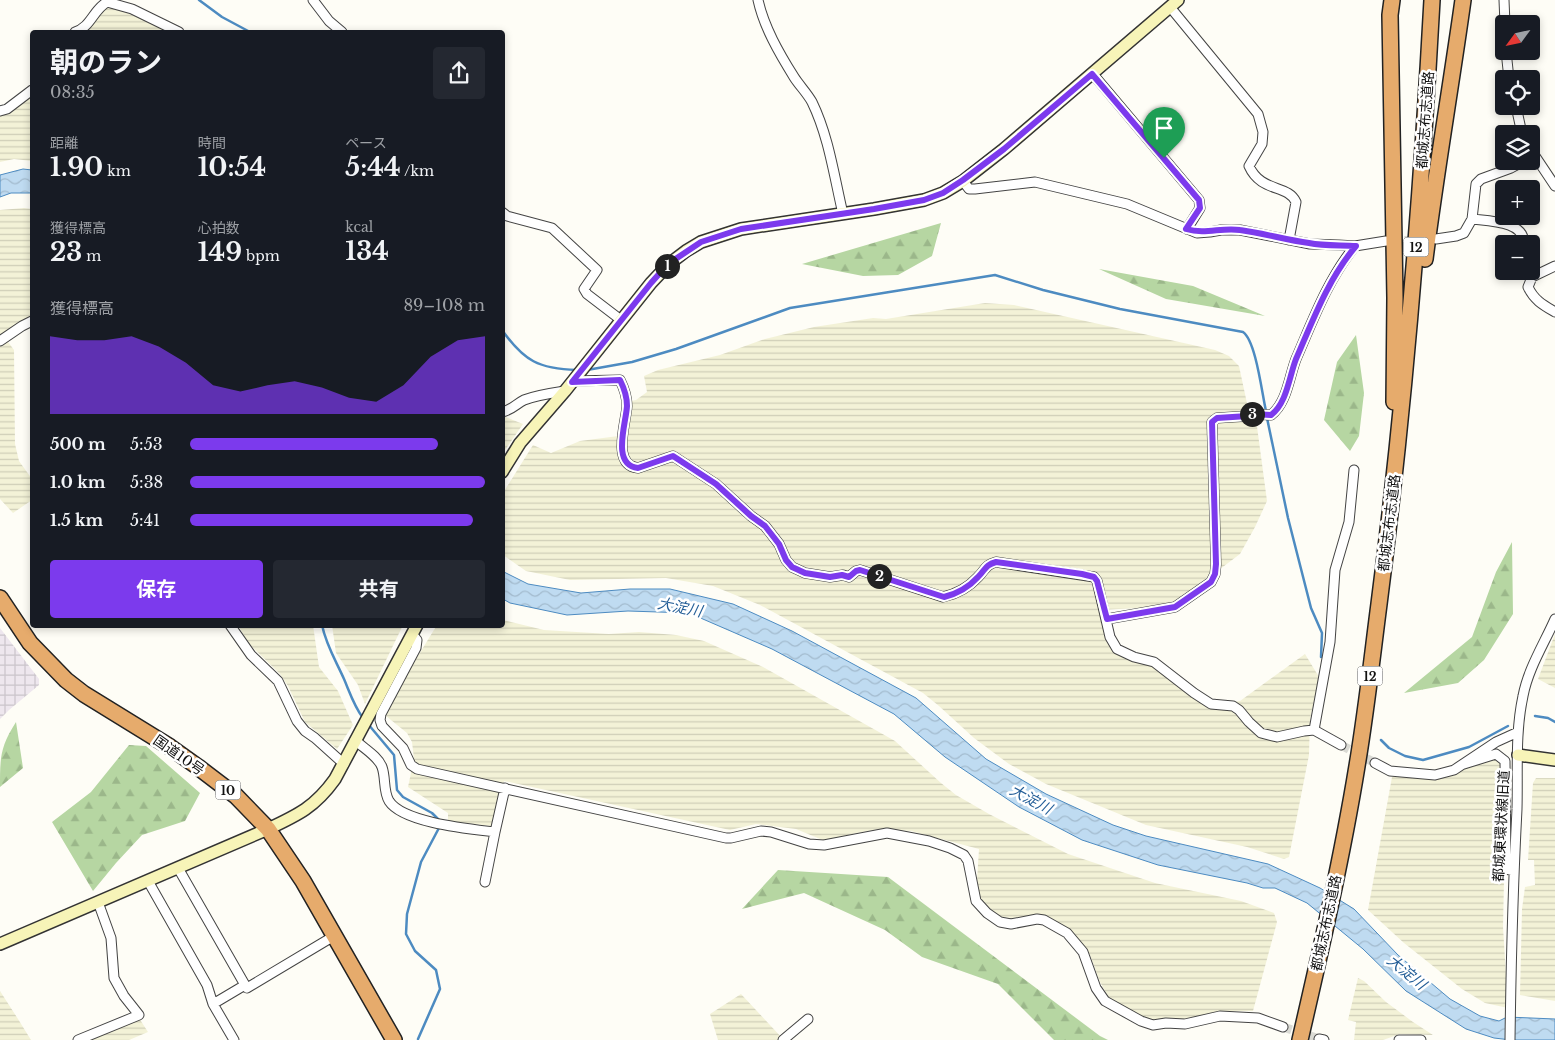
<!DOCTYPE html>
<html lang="ja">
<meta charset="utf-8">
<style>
:root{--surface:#171b24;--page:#242831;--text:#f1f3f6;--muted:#9ea1a6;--accent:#7c3aed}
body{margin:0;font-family:"Libre Baskerville","Noto Sans JP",serif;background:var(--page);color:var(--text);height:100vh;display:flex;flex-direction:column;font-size:19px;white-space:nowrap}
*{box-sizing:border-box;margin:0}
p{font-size:16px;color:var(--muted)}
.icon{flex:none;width:28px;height:28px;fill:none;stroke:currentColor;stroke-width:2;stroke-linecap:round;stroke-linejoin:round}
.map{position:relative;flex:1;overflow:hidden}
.side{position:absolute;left:30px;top:30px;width:475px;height:598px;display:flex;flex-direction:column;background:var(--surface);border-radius:5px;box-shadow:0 2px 8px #0003}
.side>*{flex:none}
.needle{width:32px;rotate:237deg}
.controls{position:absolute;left:1495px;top:15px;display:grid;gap:10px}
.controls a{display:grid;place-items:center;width:45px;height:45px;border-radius:5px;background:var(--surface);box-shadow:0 2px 8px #0003;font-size:25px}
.pin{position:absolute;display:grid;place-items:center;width:42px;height:42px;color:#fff;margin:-51px -21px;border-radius:50% 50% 50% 0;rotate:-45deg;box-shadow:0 0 5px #0007}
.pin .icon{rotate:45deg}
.km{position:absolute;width:25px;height:25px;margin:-12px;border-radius:50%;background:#222;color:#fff;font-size:14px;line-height:25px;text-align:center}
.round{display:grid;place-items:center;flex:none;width:52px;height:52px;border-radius:5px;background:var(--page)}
.head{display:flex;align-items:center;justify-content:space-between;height:85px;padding:0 20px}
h1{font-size:28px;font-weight:700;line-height:38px}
.metrics{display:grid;grid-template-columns:repeat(3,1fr);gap:8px;height:85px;padding:5px 20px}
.metrics div{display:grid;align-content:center}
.metrics b{font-size:25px;font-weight:700}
.metrics small{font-size:14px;font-weight:400}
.metrics p{font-size:14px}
.chart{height:140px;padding:10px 20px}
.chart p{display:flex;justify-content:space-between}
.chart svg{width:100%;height:90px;margin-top:5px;fill:var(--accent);opacity:.7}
.cta{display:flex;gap:10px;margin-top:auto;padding:10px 20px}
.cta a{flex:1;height:58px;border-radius:5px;background:var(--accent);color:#fff;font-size:20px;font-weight:700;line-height:58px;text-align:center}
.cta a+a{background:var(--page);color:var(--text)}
ul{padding:0 20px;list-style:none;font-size:16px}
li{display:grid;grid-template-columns:80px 60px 1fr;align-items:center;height:38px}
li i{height:12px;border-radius:6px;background:var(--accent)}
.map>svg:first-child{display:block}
.industrial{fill:url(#industrial-grid)}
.farmland{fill:url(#farmland-rules)}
.forest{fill:url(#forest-firs)}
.water{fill:url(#water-waves);stroke:#4d8bc1}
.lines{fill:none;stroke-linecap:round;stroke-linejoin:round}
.stream{stroke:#4d8bc1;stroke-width:2.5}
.street-tunnel{stroke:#dadad4;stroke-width:9;stroke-dasharray:9 4.5;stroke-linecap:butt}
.street-casing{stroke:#444;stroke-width:11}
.secondary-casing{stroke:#333;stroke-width:14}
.highway-casing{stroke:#222;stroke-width:18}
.street{stroke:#fff;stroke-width:9}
.secondary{stroke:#f7f4b8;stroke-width:11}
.highway{stroke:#e6ab6c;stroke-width:15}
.route-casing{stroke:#fff;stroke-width:10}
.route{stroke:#7c3aed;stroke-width:6}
.labels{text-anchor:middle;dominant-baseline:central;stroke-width:5;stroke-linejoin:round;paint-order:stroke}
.shield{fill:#fff;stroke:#585858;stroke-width:1}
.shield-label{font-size:12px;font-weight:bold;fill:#111}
.street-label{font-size:14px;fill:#111;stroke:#fff}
.water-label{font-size:15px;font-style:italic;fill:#255f98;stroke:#fff}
</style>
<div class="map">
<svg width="1555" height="1040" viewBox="0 0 1555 1040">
<defs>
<pattern id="industrial-grid" width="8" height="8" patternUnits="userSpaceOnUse" patternTransform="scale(1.25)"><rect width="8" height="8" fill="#eee7ee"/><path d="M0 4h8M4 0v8" fill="none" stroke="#cbc5cb"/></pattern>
<pattern id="farmland-rules" width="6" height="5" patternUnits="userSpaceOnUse" patternTransform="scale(1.25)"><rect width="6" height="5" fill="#f3f2d7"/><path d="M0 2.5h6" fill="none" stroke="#cfceb8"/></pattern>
<pattern id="forest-firs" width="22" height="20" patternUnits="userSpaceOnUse" patternTransform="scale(1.25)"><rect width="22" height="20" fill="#b6d6a2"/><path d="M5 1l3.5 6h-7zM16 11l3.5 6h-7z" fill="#9bb78a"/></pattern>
<pattern id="water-waves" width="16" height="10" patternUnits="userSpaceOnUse" patternTransform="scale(1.25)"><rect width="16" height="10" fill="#bfdbf1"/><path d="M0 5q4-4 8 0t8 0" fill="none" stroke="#a3bbce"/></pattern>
</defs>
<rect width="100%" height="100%" fill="#fefdf6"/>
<!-- industrial -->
<path class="industrial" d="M 0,628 L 39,679 L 39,685 L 9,710 L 0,719 Z"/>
<!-- farmland -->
<path class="farmland" d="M 105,7 L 116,8 L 171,32 L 85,32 L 88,31 Z
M 32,96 L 32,161 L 14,159 L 0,162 L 0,115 L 8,112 Z
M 24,208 L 32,209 L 32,318 L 15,325 L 3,335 L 14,350 L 15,444 L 19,461 L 32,479 L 32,500 L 13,513 L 0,499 L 0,210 Z
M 985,303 L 1014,305 L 1215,350 L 1229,356 L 1239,366 L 1248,408 L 1256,419 L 1267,501 L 1255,527 L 1240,554 L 1175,603 L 1159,607 L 1099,610 L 1107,639 L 1152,665 L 1189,694 L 1225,703 L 1240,701 L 1305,654 L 1319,677 L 1310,719 L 1309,755 L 1289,857 L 1284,859 L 1247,847 L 1146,825 L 1046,784 L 1009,764 L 974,738 L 939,706 L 923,693 L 760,605 L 713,586 L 666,578 L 570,580 L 526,571 L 503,555 L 503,493 L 533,445 L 551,453 L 580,441 L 626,435 L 631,401 L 636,400 L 647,392 L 644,376 L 658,370 L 720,355 L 765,339 L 814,327 L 873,318 L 886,319 Z
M 503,416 L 523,424 L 503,453 L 502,416 Z
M 503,620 L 544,630 L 609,634 L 639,632 L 676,635 L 704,641 L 763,667 L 895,741 L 941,783 L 956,795 L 989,814 L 1068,854 L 1155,883 L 1241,901 L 1274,913 L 1277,922 L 1253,1011 L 1219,1011 L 1189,1019 L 1149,1019 L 1141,1016 L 1109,998 L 1100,982 L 1090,955 L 1078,939 L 1062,926 L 1033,916 L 1012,918 L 1002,917 L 992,912 L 979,900 L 977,880 L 979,849 L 911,831 L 880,829 L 856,833 L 825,841 L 796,829 L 756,824 L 730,830 L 504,781 L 492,826 L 448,821 L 448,813 L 408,787 L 414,759 L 412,742 L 407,733 L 386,716 L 405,677 L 437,625 L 502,625 Z
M 238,625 L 313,625 L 319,667 L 338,691 L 353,725 L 337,749 L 305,722 L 288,686 L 280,674 L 249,644 Z
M 332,625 L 403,625 L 365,704 L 358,685 L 336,653 Z
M 1555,634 L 1555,688 L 1538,679 Z
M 1497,756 L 1503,763 L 1504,859 L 1497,859 L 1496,879 L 1504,880 L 1503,927 L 1508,1008 L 1485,1003 L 1462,989 L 1404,943 L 1368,910 L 1392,777 L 1397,774 L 1432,779 L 1442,777 Z
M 1536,778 L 1555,778 L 1555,1001 L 1520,995 L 1522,909 L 1525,887 L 1535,885 L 1534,860 L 1528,860 L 1533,783 Z
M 1358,978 L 1364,981 L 1386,1002 L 1413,1022 L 1433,1035 L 1400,1034 L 1383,1040 L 1354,1040 L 1356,1022 L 1348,1020 Z
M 0,991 L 18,1019 L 31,1040 L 0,1040 Z
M 741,994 L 784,1040 L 718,1040 L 710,1014 Z
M 139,1018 L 148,1032 L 129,1040 L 86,1040 Z"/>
<!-- forest -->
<path class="forest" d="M 941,223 L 932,256 L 898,275 L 863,276 L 802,264 Z
M 1099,269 L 1193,286 L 1265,316 L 1166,299 Z
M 1356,335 L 1364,393 L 1359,436 L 1350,451 L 1324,420 L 1337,362 Z
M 1512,542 L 1513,614 L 1484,660 L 1458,683 L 1404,693 L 1472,637 L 1496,572 Z
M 16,722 L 23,768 L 0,787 C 0,758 0,747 16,722 Z
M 129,745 L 146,746 L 200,793 L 185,821 L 142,835 L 116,863 L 93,891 L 52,822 L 91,792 Z
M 778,870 L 888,877 L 1100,1036 L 1108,1040 L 1054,1040 L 998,984 L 922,957 L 885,930 L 804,893 L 742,909 Z"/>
<!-- water -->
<path class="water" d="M 23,169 L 32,170 L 32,193 L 11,193 L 0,197 L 0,175 Z
M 502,571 L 528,584 L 581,593 L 630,589 L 670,589 L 733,604 L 792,631 L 916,698 L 986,759 L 1046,794 L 1113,825 L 1146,836 L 1268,864 L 1320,888 L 1354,909 L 1398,955 L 1450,999 L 1480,1016 L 1499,1021 L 1507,1017 L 1555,1019 L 1555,1040 L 1511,1040 L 1494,1038 L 1466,1029 L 1406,991 L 1363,949 L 1307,903 L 1275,888 L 1263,888 L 1247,883 L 1158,865 L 1082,840 L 1019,807 L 945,757 L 894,714 L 772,649 L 689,613 L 628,611 L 567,615 L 510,603 L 503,599 Z"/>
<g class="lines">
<!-- stream -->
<path class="stream" d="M 199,0 L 222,17 L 250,32
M 502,330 C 524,361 539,369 577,370
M 587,370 L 632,362 L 676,349 L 790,308 L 995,275 L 1043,290 L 1120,309 L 1243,332 C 1256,341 1262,394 1266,411
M 1267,418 L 1288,518 L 1311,608 L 1322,633 L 1321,657
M 322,625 C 326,645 336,661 344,679 C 350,693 354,706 363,718
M 1535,716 L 1548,718 L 1555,722
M 368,724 L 394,755 L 397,790 L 403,797 L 432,813 L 440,821
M 1381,740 L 1389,748 L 1405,756 L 1423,760 L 1469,747 L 1508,726
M 418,1039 L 440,989 L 436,970 L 415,951 L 406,934 L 407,914 L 421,862 L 440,826"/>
<!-- street-tunnel -->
<path class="street-tunnel" d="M 1391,241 L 1420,240
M 1341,745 L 1375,763
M 1283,1027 L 1319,1039"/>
<!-- street casing -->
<g class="street-casing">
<path id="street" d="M 313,0 L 329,21 L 342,32
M 758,0 C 764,27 779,53 794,77 C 799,85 807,93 812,102 C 829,137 834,176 843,214
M 1504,0 L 1505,24
M 1170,7 L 1258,114 L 1263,132 L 1262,144 L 1249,166 C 1261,193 1288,184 1296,202 L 1289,240
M 75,32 C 91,27 93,10 107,2 L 132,9 L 179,32
M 1506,51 L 1509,79
M 1092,73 L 1199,200 L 1200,208 L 1187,229
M 1516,106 L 1522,134
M 0,111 L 7,109 L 32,90
M 1531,150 L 1555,186
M 963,181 L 969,189 L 975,189 L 1035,182 L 1127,204 L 1197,233 L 1210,232 L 1221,230 L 1240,230 L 1310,244 L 1339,245 L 1355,246 L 1386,241
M 502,212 L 507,216 L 552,228 L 597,270 L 584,289 L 587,294 L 621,320
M 1472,219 C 1486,221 1527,221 1523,244
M 1436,239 L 1456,236 L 1464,233 L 1472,219 L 1476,184 L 1481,179 L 1511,168 L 1524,161
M 1528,271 L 1532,277 L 1555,266
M 1532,277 L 1528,287 C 1534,300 1543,305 1555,312
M 0,341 L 22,326 L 32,321
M 572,381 L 620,380 C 624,388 627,397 627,406 C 626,423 611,465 638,468 L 673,456 L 716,484 L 751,516 L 765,526 L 779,544 L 786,560 L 792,567 L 805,573 L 830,577 L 843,575 L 849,577 L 856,571 L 860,570 L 943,597 C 956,594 969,587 978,577 C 986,569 985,565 996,562 L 1094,577 L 1097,581 L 1110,637 L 1117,649 L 1134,657 L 1154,662 L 1194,693 L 1211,704 L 1233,706 L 1239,710 L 1249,722 L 1261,733 L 1277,737 L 1304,731 L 1314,730 L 1341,745
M 502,412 C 512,410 516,404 524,400 C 537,395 552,393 565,391
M 1107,619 L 1175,607 L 1211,582 L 1215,574 L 1216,564 L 1212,422 L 1217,418 L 1248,416 L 1253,414 L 1271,415 C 1287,403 1289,377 1296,359 C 1313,320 1328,279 1355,246
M 230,625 L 251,655 L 278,681 L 297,721 L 305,731 L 315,738 L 344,764
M 412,634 L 417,640 L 416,648 L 381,714 L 380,720 L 382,726 L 403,748 L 411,765 L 417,769 L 726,838 L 731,838 L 761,831 L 771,832 L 809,844 L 824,845 L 887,833 L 929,841 L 950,848 L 964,855 L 968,861 L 976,901 L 987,913 L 1000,922 L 1011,924 L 1037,919 L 1044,920 L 1067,933 L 1083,952 L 1096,988 L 1105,1001 L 1141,1021 L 1153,1025 L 1166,1023 L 1185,1024 L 1220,1016 L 1258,1018 L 1283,1027
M 1314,730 L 1330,642 L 1335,570 L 1349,522 L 1354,470
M 355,740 C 363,748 378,756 382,767 C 386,778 383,791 389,801 C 403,823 471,829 495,832 L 505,788
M 1375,763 L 1390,771 L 1435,775 L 1454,770 L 1496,742 L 1518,732
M 1464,764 L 1496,754 L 1505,761 L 1506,869 L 1513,871
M 178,868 L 245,985 L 213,1004 L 234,1040
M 148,881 L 207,985 L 213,1004
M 485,882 L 495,832
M 245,985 L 247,988 L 334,936
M 1319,1039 L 1324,1040
M 78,1040 L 139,1015 L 124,996 L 114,978 L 111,938 L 98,902
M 783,1040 L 808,1019
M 1399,1040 L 1421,1040
M 1510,1040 C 1511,963 1513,886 1517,809 C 1518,771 1515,733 1523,696 C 1528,669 1544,644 1555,619"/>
</g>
<!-- secondary casing -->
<g class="secondary-casing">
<path id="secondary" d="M 502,472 L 520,443 L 565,391 L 651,283 L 669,264 L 686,251 L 701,242 L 741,229 L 874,209 L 924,200 L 943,193 L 963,181 L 1004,149 L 1178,0
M 1518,755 L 1555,760
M 0,944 L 268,829 C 298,815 315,807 335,779 L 417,625"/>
</g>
<!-- highway casing -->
<g class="highway-casing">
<path id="highway" d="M 1392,0 L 1390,15 L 1395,298 L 1394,402
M 1425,259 C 1436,172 1451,86 1463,0
M 0,598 L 30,643 L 66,680 L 84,694 L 170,747 L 198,767 L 236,796 L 268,829 L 303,881 L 394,1040
M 1300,1040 C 1321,949 1342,858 1357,766 C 1366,713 1372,658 1379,604 C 1405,403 1421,202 1432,0"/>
</g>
<!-- street -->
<use href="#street" class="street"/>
<!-- secondary -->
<use href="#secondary" class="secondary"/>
<!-- highway -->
<use href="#highway" class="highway"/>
</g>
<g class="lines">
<!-- route casing -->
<g class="route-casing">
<path id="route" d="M 1092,74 L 1199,200 L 1200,208 L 1186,229 C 1206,235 1221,227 1240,230 C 1263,233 1286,240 1309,243 C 1324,246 1340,245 1356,246 C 1328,279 1313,320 1296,359 C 1289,377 1287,403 1271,415 L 1253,414 L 1248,416 L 1217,418 L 1212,422 L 1216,564 L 1215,574 L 1211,582 L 1175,607 L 1107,619 L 1097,581 L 1094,577 L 1082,574 L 996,562 C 985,565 986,569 978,577 C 969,587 956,594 944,597 L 860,570 L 856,571 L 849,577 L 842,575 L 830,577 L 805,573 L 792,567 L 786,560 L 779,544 L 765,526 L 751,516 L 716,484 L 673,456 L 638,468 C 611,465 626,424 627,406 C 627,397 624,388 620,380 L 572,382 L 651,283 L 668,264 L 701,242 L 741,229 L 874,209 L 924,200 L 943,193 L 963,180 L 1004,149 Z"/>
</g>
<!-- route -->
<use href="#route" class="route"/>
</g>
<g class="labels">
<!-- shield labels -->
<g class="shield">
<rect x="1403.5" y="237.5" width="25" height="19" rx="4"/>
<rect x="1357.5" y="666.5" width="25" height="19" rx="4"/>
<rect x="215.5" y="780.5" width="25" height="19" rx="4"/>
</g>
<g class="shield-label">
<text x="1416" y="247">12</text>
<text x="1370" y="676">12</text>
<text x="228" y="790">10</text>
</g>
<!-- street labels -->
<g class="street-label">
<text transform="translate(1425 120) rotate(-86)">都城志布志道路</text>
<text transform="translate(1389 523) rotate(-83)">都城志布志道路</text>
<text transform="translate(179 755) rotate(35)">国道10号</text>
<text transform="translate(1501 826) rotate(-87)">都城東環状線旧道</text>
<text transform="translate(1326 923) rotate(-78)">都城志布志道路</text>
</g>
<!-- water labels -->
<g class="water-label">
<text transform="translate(680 607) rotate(11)">大淀川</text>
<text transform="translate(1031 799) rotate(28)">大淀川</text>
<text transform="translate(1407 972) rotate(39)">大淀川</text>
</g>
</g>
</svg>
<div class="controls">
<a><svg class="needle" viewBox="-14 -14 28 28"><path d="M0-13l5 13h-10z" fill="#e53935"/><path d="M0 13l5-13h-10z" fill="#9ea1a6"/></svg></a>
<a><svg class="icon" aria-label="locate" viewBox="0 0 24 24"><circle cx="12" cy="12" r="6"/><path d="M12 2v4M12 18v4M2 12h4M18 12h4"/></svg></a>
<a><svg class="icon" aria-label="layers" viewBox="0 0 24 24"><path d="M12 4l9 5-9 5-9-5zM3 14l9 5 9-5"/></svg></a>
<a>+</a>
<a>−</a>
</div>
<div class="pin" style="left:1164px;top:158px;background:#1e9e55"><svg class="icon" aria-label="arrive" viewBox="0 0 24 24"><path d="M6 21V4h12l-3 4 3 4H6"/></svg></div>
<b class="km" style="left:667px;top:266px">1</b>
<b class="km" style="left:879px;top:576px">2</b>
<b class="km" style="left:1252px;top:414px">3</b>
<section class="side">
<div class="head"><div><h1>朝のラン</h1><p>08:35</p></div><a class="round"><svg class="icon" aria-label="share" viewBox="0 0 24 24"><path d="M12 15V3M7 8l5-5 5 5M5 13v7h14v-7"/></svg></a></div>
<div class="metrics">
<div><p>距離</p><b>1.90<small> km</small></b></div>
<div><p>時間</p><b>10:54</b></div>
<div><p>ペース</p><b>5:44<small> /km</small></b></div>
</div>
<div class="metrics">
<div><p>獲得標高</p><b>23<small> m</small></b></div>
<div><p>心拍数</p><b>149<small> bpm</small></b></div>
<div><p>kcal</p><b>134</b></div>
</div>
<div class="chart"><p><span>獲得標高</span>89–108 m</p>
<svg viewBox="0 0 160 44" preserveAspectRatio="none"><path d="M0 44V6L10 8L20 8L30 6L40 11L50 19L60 30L70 33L80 30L90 28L100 31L110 36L120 38L130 30L140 16L150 8L160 6V44z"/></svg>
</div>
<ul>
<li><b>500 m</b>5:53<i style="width:84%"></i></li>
<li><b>1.0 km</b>5:38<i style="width:100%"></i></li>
<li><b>1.5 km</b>5:41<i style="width:96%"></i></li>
</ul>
<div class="cta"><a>保存</a><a>共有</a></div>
</section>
</div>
